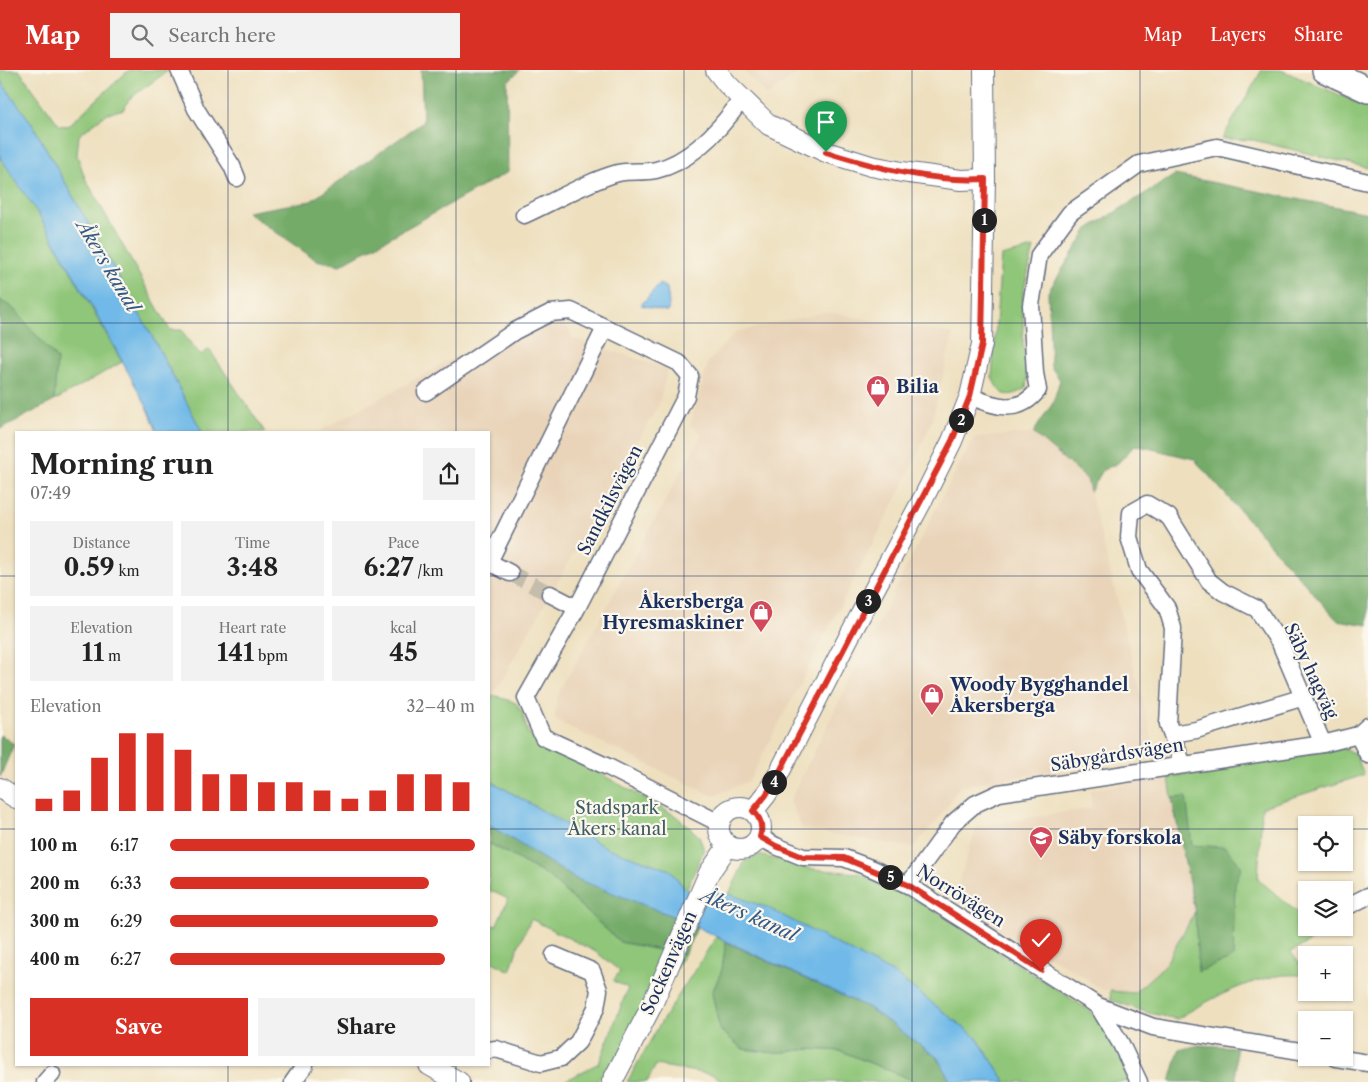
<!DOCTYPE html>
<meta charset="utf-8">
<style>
:root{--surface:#fff;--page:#f2f2f2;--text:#222;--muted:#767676;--accent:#d93025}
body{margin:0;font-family:"Libre Caslon Text",serif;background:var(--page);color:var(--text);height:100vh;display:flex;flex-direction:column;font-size:19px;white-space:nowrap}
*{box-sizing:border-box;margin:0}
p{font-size:16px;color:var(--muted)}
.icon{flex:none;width:28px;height:28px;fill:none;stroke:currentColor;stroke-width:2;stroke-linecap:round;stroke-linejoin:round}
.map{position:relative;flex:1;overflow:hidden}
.sheet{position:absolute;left:15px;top:361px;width:475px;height:635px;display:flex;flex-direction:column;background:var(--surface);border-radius:0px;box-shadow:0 1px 4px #0004}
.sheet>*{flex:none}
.buttons{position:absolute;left:1298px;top:746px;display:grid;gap:10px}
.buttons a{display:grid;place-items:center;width:55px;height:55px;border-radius:0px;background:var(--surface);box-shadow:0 1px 4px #0004;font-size:25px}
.pin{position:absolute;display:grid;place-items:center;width:42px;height:42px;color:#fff;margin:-51px -21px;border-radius:50% 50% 50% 0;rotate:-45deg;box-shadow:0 0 5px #0007}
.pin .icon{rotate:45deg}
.km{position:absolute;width:25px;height:25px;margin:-12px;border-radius:50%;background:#222;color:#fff;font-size:14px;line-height:25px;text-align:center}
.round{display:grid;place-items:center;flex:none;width:52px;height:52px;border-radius:0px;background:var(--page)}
.headline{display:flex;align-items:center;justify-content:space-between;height:85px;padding:0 15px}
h1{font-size:28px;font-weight:800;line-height:38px}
.figures{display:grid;grid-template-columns:repeat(3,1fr);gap:8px;height:85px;padding:5px 15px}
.figures div{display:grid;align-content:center;border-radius:0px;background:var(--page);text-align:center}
.figures b{font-size:25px;font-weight:800}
.figures small{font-size:14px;font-weight:400}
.figures p{font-size:14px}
.chart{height:140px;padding:10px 15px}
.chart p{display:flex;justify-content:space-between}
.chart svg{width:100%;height:90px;margin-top:5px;stroke:var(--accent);stroke-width:6}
.primary-button{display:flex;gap:10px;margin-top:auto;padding:10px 15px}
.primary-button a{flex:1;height:58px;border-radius:0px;background:var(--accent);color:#fff;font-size:20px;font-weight:800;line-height:58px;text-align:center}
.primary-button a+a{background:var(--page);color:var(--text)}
ul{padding:0 15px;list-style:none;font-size:16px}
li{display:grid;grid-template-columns:80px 60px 1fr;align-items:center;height:38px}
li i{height:12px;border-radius:6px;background:var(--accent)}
header{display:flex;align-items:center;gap:30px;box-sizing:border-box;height:70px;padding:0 25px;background:var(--accent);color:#fff}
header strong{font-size:24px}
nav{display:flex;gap:28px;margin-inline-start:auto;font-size:18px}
.search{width:350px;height:45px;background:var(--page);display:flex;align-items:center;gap:12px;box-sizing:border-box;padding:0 18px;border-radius:0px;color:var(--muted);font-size:19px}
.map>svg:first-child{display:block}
.built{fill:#e9d4b9}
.green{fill:#90c679;stroke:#567a6c}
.forest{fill:#74ab69;stroke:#486d64}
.water{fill:#6fb9e8;stroke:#4574a3}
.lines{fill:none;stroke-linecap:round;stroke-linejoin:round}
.minor-tunnel{stroke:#c4bdac;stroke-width:16;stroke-dasharray:16 8;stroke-linecap:butt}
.minor-casing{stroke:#656d80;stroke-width:19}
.tertiary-casing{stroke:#656d80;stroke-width:22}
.primary-casing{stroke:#656d80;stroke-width:28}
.minor{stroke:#fff;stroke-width:16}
.tertiary{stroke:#fff;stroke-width:20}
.primary{stroke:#fff;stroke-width:25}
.route-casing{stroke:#fff;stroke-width:10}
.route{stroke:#d93025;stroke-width:6}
.grid{fill:none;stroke:#1b2f5e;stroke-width:1;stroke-opacity:0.55}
.labels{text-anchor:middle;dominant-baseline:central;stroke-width:4.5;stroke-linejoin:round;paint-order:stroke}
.poi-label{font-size:18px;font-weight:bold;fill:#1b2f5e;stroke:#fbf7ec;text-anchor:start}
.street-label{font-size:18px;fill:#1b2f5e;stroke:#fbf7ec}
.park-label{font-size:18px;fill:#3e5c66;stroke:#fbf7ec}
.water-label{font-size:19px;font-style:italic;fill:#345887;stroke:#fbf7ec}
</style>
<header>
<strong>Map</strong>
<div class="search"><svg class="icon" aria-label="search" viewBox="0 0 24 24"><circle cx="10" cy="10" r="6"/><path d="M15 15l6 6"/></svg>Search here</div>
<nav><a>Map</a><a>Layers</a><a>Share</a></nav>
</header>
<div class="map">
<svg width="1368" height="1012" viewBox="0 0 1368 1012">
<rect width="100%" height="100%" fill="#fbf7ec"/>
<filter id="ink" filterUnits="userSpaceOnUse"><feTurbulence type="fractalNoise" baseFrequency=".02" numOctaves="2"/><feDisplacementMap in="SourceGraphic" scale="10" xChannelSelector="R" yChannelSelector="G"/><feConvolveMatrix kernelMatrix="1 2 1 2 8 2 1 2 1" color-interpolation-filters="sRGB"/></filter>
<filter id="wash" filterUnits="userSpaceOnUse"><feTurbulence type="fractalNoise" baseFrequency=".0096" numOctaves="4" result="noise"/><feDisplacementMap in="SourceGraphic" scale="20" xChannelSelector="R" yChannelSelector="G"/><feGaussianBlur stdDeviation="1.12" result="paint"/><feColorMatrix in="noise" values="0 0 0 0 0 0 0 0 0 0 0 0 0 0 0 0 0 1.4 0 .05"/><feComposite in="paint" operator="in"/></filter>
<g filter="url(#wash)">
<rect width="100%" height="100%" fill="#eee0bf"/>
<!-- built -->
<path class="built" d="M 743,0 L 801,0 L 767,26 Z
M 827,242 L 953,264 L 932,351 L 906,410 L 749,711 L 713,726 L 555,650 L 556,633 L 559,623 L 702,364 L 690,355 L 709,291 L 736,262 Z
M 559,253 L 568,258 L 572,268 L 668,299 L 658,336 L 489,632 L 489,362 L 318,362 L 507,259 L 513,271 Z
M 1033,363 L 1087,409 L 1156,684 L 960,716 L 937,751 L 912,778 L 802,759 L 790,730 L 933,444 L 974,368 Z
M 1169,707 L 1172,728 L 1195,842 L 1165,894 L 1134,923 L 1102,920 L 1067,896 L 968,844 L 974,837 L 954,826 L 977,756 L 1092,738 L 1090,720 Z"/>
<!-- green -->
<path class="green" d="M 0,0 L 19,0 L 59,55 L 68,56 L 129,0 L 169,0 L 129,29 L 124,39 L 106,44 L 79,65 L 77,85 L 85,108 L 170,260 L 182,260 L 187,269 L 201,285 L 209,279 L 265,362 L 202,362 L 152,266 L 32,54 L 0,10 Z
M 1262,0 L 1281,0 L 1368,37 L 1368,98 L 1253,70 L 1222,69 Z
M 0,85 L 41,148 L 122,292 L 54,331 L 0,311 Z
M 1034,178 L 1023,223 L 1023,273 L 1028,303 L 1026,318 C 1008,329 1000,327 992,307 L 1001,186 Z
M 493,625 L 516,633 L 522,642 L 528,663 L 676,746 L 699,766 L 704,780 L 686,820 L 670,800 L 607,778 L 489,710 L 489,632 Z
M 1342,678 L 1356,684 L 1364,705 L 1262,737 L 1258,809 L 1304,848 L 1306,847 L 1306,858 L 1335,858 L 1291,882 L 1302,897 L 1306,898 L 1306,906 C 1268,898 1209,929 1177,949 L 1149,943 L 1111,930 L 1110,921 L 1134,923 L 1165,895 L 1195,842 L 1172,728 L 1169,707 Z
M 489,773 L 548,806 L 620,872 L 684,885 L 628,976 L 596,1012 L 562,1012 L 599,993 L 628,918 L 613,911 L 620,901 L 596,882 L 531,849 L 518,877 L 510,901 L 489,890 L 489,854 L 496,856 L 508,829 L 489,820 Z
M 759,785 L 812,799 L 858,803 L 926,835 L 1092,942 L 1119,983 L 1128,1012 L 1006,1012 L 976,967 L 896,905 L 768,838 L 729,824 L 745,791 Z
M 716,867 L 726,872 L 722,900 L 712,923 L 720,960 L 743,979 L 775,983 L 809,979 L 841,981 L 917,1012 L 723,1012 L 714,1005 L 656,995 L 647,1012 L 627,1012 L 660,954 Z"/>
<!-- forest -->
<path class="forest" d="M 421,0 L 520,0 L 507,12 L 508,102 L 340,195 L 316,190 L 247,142 L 311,131 L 423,52 Z
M 1175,105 L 1368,143 L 1368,555 L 1337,550 L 1194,389 L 1135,375 L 1118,393 L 1103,400 L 1090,422 L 1087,409 L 1033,363 L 1053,333 L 1060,310 L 1051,297 L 1048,222 L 1088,159 Z
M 0,230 L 13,238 L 57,289 L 54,331 L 0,359 Z
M 0,665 L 14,674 L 0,707 Z
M 1186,727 L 1192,775 L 1225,777 L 1242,797 L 1235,813 L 1233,888 L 1198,902 L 1195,842 L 1172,728 Z
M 489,755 L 574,808 L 675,847 L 697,858 L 684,885 L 620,872 L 548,806 L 489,773 Z
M 726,872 L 869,938 L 937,987 L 951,1012 L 917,1012 L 841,981 L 809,979 L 775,983 L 743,979 L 720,960 L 712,923 L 722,900 Z
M 1199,975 L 1236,977 L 1236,1012 L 1170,1012 L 1179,980 Z"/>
<!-- water -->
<path class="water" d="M 0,10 L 32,54 L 152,266 L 202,362 L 157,362 L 149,341 L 103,256 L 41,148 L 0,87 Z
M 659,214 L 667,218 L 669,233 L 668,242 L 641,235 Z
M 489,710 L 607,778 L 670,800 L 686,820 L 729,824 L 768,838 L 896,905 L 976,967 L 1006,1012 L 951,1012 L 937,987 L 869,938 L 675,847 L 574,808 L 489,755 Z"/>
</g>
<g filter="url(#ink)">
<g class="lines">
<!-- minor-tunnel -->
<path class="minor-tunnel" d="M 510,503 L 550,524"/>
<!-- minor casing -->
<g class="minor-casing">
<path id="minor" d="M 179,0 L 196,39 L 232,96 L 237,108
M 524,145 C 553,132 588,111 618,103 C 630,100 643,103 656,100 C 691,92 722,57 742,29
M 426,322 L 515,261 L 550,243 L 571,241 L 679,293 L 690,306 L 686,326 L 577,538 L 526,628 L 543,667 L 608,697 L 719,753
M 970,326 C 995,337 1019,345 1038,320 L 1035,303 L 1031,235 L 1039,185 L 1070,143 L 1139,94 L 1217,77 L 1368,112
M 510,503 L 489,492 L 605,258
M 550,524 L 577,538
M 1172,664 L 1196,660 L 1304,627
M 1358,665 L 1368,685
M 1183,695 L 1168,654 L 1173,558 L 1167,538 L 1139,500 L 1129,467 L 1131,443 L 1147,434 L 1169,447 L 1209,511 L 1223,522 L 1257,539 L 1280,573 L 1323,674
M 759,767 L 776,776 L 803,787 L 844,788 L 873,799 L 908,815 L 1098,936 L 1153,957 L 1306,982
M 908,815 L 953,753 L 975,734 L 999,723 L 1323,674 L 1358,665 L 1368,656
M 1344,838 L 1368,826
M 1098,936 L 1121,974 L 1139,1012
M 489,980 L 496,979 L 541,993 L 561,988 L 578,972 L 596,938 L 599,920 L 592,901 L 554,885
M 1336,988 L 1368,993
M 45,1012 L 52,1004
M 293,1012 L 305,995"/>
</g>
<!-- tertiary casing -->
<g class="tertiary-casing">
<path id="tertiary" d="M 716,0 L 727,14 L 769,55 L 826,82 L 871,96 L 902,102 L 961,110 L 985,109
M 0,718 L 16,728
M719 758a21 21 0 1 1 42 0a21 21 0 1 1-42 0Z
M 753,741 L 766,725 L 777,707 L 853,559 L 924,427 L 952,371 L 970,326 L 982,274 L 985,109 L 984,0
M 429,995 L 459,1012
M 612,1012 L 651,937 L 709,803 L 728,776"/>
</g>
<!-- primary casing -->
<g class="primary-casing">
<path id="primary" d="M 1325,0 L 1368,20"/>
</g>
<!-- minor -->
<use href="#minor" class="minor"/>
<!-- tertiary -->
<use href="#tertiary" class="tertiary"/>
<!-- primary -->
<use href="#primary" class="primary"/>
</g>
</g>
<g class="lines" filter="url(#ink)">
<!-- route casing -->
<g class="route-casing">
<path id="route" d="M 826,82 C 877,98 931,112 985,109 L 982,274 L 970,326 L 952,371 L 777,707 L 766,725 L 753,741 C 761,748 763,757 760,767 L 776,776 L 803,787 L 844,788 L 908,815 L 1041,900"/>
</g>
<!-- route -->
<use href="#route" class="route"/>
</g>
<!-- grid -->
<path class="grid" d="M 228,0 L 228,362M 456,0 L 456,362M 684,0 L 684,1012M 912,0 L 912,1012M 1140,0 L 1140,1012M 0,253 L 1368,253M 0,506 L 16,506M 489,506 L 1368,506M 0,759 L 16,759M 489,759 L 1306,759M 1344,759 L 1368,759M 228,995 L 228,1012M 456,995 L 456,1012"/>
<!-- icons -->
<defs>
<g id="shop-pin" transform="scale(1.25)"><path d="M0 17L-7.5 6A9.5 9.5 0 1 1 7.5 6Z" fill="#d1495b" stroke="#fbf7ec"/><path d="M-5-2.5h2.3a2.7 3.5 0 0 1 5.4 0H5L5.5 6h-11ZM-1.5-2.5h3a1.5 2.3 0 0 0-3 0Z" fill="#fff"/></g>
<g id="school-pin" transform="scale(1.25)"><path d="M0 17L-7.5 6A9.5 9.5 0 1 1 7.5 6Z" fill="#d1495b" stroke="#fbf7ec"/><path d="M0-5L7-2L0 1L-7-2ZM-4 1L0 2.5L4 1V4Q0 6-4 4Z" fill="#fff"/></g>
</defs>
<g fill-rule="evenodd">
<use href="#shop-pin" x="878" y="317"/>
<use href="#shop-pin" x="761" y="542"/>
<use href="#shop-pin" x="932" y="625"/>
<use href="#school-pin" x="1041" y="768"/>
</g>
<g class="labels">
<!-- poi labels -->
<g class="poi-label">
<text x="896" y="317">Bilia</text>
<text x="744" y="532" text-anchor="end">Åkersberga<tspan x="744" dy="21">Hyresmaskiner</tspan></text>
<text x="950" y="615">Woody Bygghandel<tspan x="950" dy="21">Åkersberga</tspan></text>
<text x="1058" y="768">Säby forskola</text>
</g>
<!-- street labels -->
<g class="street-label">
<text transform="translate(610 430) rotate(-63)">Sandkilsvägen</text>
<text transform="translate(1311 601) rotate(65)">Säby hagväg</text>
<text transform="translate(1117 685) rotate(-9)">Säbygårdsvägen</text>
<text transform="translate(961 826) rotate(32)">Norrövägen</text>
<text transform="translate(669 893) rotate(-66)">Sockenvägen</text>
</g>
<!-- park labels -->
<g class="park-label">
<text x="617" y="738">Stadspark<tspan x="617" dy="21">Åkers kanal</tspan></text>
</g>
<!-- water labels -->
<g class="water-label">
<text transform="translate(108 196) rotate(59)">Åkers kanal</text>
<text transform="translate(749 845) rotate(24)">Åkers kanal</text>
</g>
</g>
</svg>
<div class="buttons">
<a><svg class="icon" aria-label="locate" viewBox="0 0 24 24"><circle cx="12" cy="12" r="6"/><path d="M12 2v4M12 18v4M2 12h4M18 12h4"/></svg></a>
<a><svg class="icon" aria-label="layers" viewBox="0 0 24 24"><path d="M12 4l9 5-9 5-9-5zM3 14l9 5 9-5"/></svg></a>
<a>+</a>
<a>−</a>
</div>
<div class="pin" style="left:826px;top:82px;background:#1e9e55"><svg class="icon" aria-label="arrive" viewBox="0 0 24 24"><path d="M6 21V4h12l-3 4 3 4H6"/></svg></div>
<div class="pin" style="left:1041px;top:900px;background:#d93025"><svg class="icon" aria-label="check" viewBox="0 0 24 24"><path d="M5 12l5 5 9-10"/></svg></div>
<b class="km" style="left:984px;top:150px">1</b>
<b class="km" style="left:961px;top:350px">2</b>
<b class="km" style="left:868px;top:531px">3</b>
<b class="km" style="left:774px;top:712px">4</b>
<b class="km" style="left:890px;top:807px">5</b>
<section class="sheet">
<div class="headline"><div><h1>Morning run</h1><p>07:49</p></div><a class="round"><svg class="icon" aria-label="share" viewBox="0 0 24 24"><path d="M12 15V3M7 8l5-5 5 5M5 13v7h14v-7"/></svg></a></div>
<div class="figures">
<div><p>Distance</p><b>0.59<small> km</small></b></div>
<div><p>Time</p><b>3:48</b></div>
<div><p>Pace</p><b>6:27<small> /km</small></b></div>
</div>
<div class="figures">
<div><p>Elevation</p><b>11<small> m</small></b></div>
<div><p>Heart rate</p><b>141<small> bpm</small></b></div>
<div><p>kcal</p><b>45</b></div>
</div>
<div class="chart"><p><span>Elevation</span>32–40 m</p>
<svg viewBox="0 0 160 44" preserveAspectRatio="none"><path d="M5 44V38M15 44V34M25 44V18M35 44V6M45 44V6M55 44V14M65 44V26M75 44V26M85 44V30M95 44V30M105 44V34M115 44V38M125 44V34M135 44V26M145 44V26M155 44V30"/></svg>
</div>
<ul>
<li><b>100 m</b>6:17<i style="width:100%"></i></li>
<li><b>200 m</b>6:33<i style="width:85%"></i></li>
<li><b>300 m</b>6:29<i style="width:88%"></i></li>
<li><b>400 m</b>6:27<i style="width:90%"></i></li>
</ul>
<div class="primary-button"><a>Save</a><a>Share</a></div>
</section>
</div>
